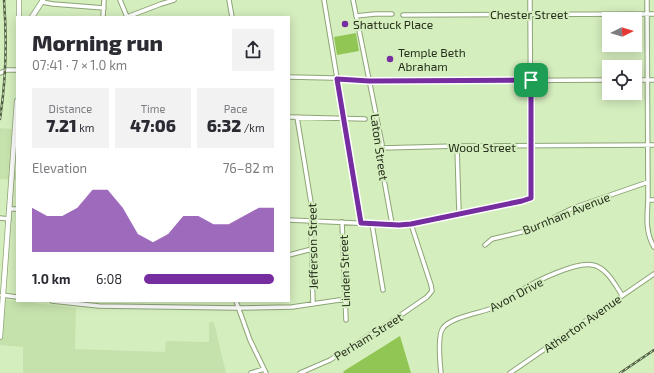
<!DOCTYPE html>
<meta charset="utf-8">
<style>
:root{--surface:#fff;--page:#f2f2f3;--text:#2b2b33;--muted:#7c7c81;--accent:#762da0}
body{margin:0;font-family:"Exo 2",sans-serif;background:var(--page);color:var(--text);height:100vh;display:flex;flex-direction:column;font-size:15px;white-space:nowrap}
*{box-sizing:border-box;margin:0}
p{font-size:13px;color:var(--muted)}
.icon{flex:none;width:22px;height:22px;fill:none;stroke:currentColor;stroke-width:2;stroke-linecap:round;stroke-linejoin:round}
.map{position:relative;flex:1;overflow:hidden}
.sheet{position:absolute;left:16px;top:16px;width:274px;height:286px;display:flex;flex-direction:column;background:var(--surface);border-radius:0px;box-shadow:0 2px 10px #0003}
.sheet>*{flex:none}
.needle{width:26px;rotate:85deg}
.buttons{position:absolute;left:602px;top:12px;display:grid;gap:8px}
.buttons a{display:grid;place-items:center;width:40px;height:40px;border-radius:0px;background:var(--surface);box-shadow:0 2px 10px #0003;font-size:20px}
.pin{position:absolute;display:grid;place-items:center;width:34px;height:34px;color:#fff;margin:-17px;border-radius:8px;box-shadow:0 2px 6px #0006}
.round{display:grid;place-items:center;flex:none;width:42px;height:42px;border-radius:0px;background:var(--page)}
.summary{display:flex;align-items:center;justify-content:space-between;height:68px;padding:0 16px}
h1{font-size:22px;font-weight:800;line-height:30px}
.metrics{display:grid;grid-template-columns:repeat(3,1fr);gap:6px;height:68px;padding:4px 16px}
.metrics div{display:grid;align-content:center;border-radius:0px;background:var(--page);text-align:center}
.metrics b{font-size:17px;font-weight:800}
.metrics small{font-size:11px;font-weight:400}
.metrics p{font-size:11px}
.chart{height:112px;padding:8px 16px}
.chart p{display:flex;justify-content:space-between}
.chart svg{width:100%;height:72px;margin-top:4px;fill:var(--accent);opacity:.7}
ul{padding:0 16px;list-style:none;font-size:13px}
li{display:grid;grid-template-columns:64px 48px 1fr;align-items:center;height:30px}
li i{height:10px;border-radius:5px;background:var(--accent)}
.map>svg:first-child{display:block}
.built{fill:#c6e2ac}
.park{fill:#92c654}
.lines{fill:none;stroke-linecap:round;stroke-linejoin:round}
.minor-casing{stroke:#8ea577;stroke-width:5.5}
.tertiary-casing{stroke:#8ea577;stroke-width:6}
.minor{stroke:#fff;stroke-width:3.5}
.tertiary{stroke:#fff;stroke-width:4.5}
.rail-casing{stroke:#536046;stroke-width:2.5}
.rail{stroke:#d5eebe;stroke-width:1;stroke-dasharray:3;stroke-linecap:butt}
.route-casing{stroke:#fff;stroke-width:8}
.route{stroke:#762da0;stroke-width:5}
.poi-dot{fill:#762da0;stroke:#d5eebe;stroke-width:1.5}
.labels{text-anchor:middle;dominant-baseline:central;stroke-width:4;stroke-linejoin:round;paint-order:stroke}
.street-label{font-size:12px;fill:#262f1d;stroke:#d5eebe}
.poi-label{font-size:12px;fill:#262f1d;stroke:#d5eebe;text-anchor:start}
</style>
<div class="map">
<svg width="654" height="373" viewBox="0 0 654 373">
<rect width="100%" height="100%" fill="#d5eebe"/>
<!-- built -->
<path class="built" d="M 0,128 L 13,129 L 10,170 L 17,171 L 17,180 L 0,179 Z
M 0,299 L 76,308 L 75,349 L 165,352 L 166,341 L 209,342 L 209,322 L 214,322 L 226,373 L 23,373 L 23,347 L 0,345 Z"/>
<!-- park -->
<path class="park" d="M 356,33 L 359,51 L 337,55 L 334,37 Z
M 400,336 L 411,373 L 343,373 L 344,371 Z"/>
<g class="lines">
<!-- minor casing -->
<g class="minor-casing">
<path id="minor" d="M 120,0 L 127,17
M 229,0 L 232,17
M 324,0 L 361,223
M 353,0 L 382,144 L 381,163 L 392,224
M 647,0 L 648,200 C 647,216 645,232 654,247
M 42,2 L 53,4 L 104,8
M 403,15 L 654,14
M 356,16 L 375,14 L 392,14
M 103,17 L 104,0
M 127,17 L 161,4 L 174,0
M 0,73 L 7,70 L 17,70
M 289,77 L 333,78 L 340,79 L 369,81 L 609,80
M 635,80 L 654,80
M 289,117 L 365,119
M 297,117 L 313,215 L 311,224 L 313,304
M 457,146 L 459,214
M 382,148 L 457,146 L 654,145
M 648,200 L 654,200
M 9,209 L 17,209
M 0,218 L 9,219
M 289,220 L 399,225 L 411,224 L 522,201 L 531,198 L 530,0
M 342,222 L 346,320
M 372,224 L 383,290
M 485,245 L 492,239 L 530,230 L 573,208 L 648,182
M 289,255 L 312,249
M 2,295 L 17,297
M 52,301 L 99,306 L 238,308 L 292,307 L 346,299
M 236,301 L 250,340 L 266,373
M 251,373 L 264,369
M 300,373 L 330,360 L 395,319 L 427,297 L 432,291 L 431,285 L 411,224
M 441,373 C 440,363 437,335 443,328 C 451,317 480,313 493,308 C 504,303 512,296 522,290 C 536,281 577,261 593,265 C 607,268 615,285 622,295
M 510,373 L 654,274"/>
</g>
<!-- tertiary casing -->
<g class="tertiary-casing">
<path id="tertiary" d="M 19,0 L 19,17
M 32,17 L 43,0
M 0,337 L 17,101"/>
</g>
<!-- minor -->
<use href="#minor" class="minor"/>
<!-- tertiary -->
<use href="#tertiary" class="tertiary"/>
<!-- rail casing -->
<g class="rail-casing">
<path id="rail" d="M 0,119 C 6,80 7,39 4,0
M 620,373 L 654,350"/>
</g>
<!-- rail -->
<use href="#rail" class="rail"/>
</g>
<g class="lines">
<!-- route casing -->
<g class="route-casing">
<path id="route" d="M 337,79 L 369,81 L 531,80 L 531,198 L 522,201 L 411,224 L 399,225 L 361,223 Z"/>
</g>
<!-- route -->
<use href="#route" class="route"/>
</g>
<!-- markers -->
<g class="poi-dot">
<circle cx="345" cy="24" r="4"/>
<circle cx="390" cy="59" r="4"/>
</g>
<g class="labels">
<!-- street labels -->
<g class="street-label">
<text x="529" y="14">Chester Street</text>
<text transform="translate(380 147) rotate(82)">Laton Street</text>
<text x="482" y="147">Wood Street</text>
<text transform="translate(566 213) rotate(-22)">Burnham Avenue</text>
<text transform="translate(312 246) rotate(-91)">Jefferson Street</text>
<text transform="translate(344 271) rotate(-92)">Linden Street</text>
<text transform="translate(516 294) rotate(-28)">Avon Drive</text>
<text transform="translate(582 323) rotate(-35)">Atherton Avenue</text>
<text transform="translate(368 336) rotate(-32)">Perham Street</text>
</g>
<!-- poi labels -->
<g class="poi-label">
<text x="353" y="24">Shattuck Place</text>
<text x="398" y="52">Temple Beth<tspan x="398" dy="14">Abraham</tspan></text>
</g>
</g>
</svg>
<div class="buttons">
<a><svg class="needle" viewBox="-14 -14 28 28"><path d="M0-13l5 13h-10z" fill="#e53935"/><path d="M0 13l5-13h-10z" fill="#7c7c81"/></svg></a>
<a><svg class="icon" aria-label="locate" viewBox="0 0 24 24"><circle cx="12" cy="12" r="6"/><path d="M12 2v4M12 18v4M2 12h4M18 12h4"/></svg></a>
</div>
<div class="pin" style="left:531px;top:80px;background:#1e9e55"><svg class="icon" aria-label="arrive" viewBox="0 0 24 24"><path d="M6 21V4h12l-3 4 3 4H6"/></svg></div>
<section class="sheet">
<div class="summary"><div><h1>Morning run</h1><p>07:41 · 7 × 1.0 km</p></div><a class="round"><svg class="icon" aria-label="share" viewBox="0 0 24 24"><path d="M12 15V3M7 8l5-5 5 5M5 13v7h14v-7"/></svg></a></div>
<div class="metrics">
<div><p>Distance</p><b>7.21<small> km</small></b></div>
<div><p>Time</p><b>47:06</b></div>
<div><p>Pace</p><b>6:32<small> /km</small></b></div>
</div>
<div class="chart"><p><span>Elevation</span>76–82 m</p>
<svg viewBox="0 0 160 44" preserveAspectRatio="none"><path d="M0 44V17L10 22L20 22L30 17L40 6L50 6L60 17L70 33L80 38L90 33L100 22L110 22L120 27L130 27L140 22L150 17L160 17V44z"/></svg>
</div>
<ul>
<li><b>1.0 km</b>6:08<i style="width:100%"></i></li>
</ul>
</section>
</div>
